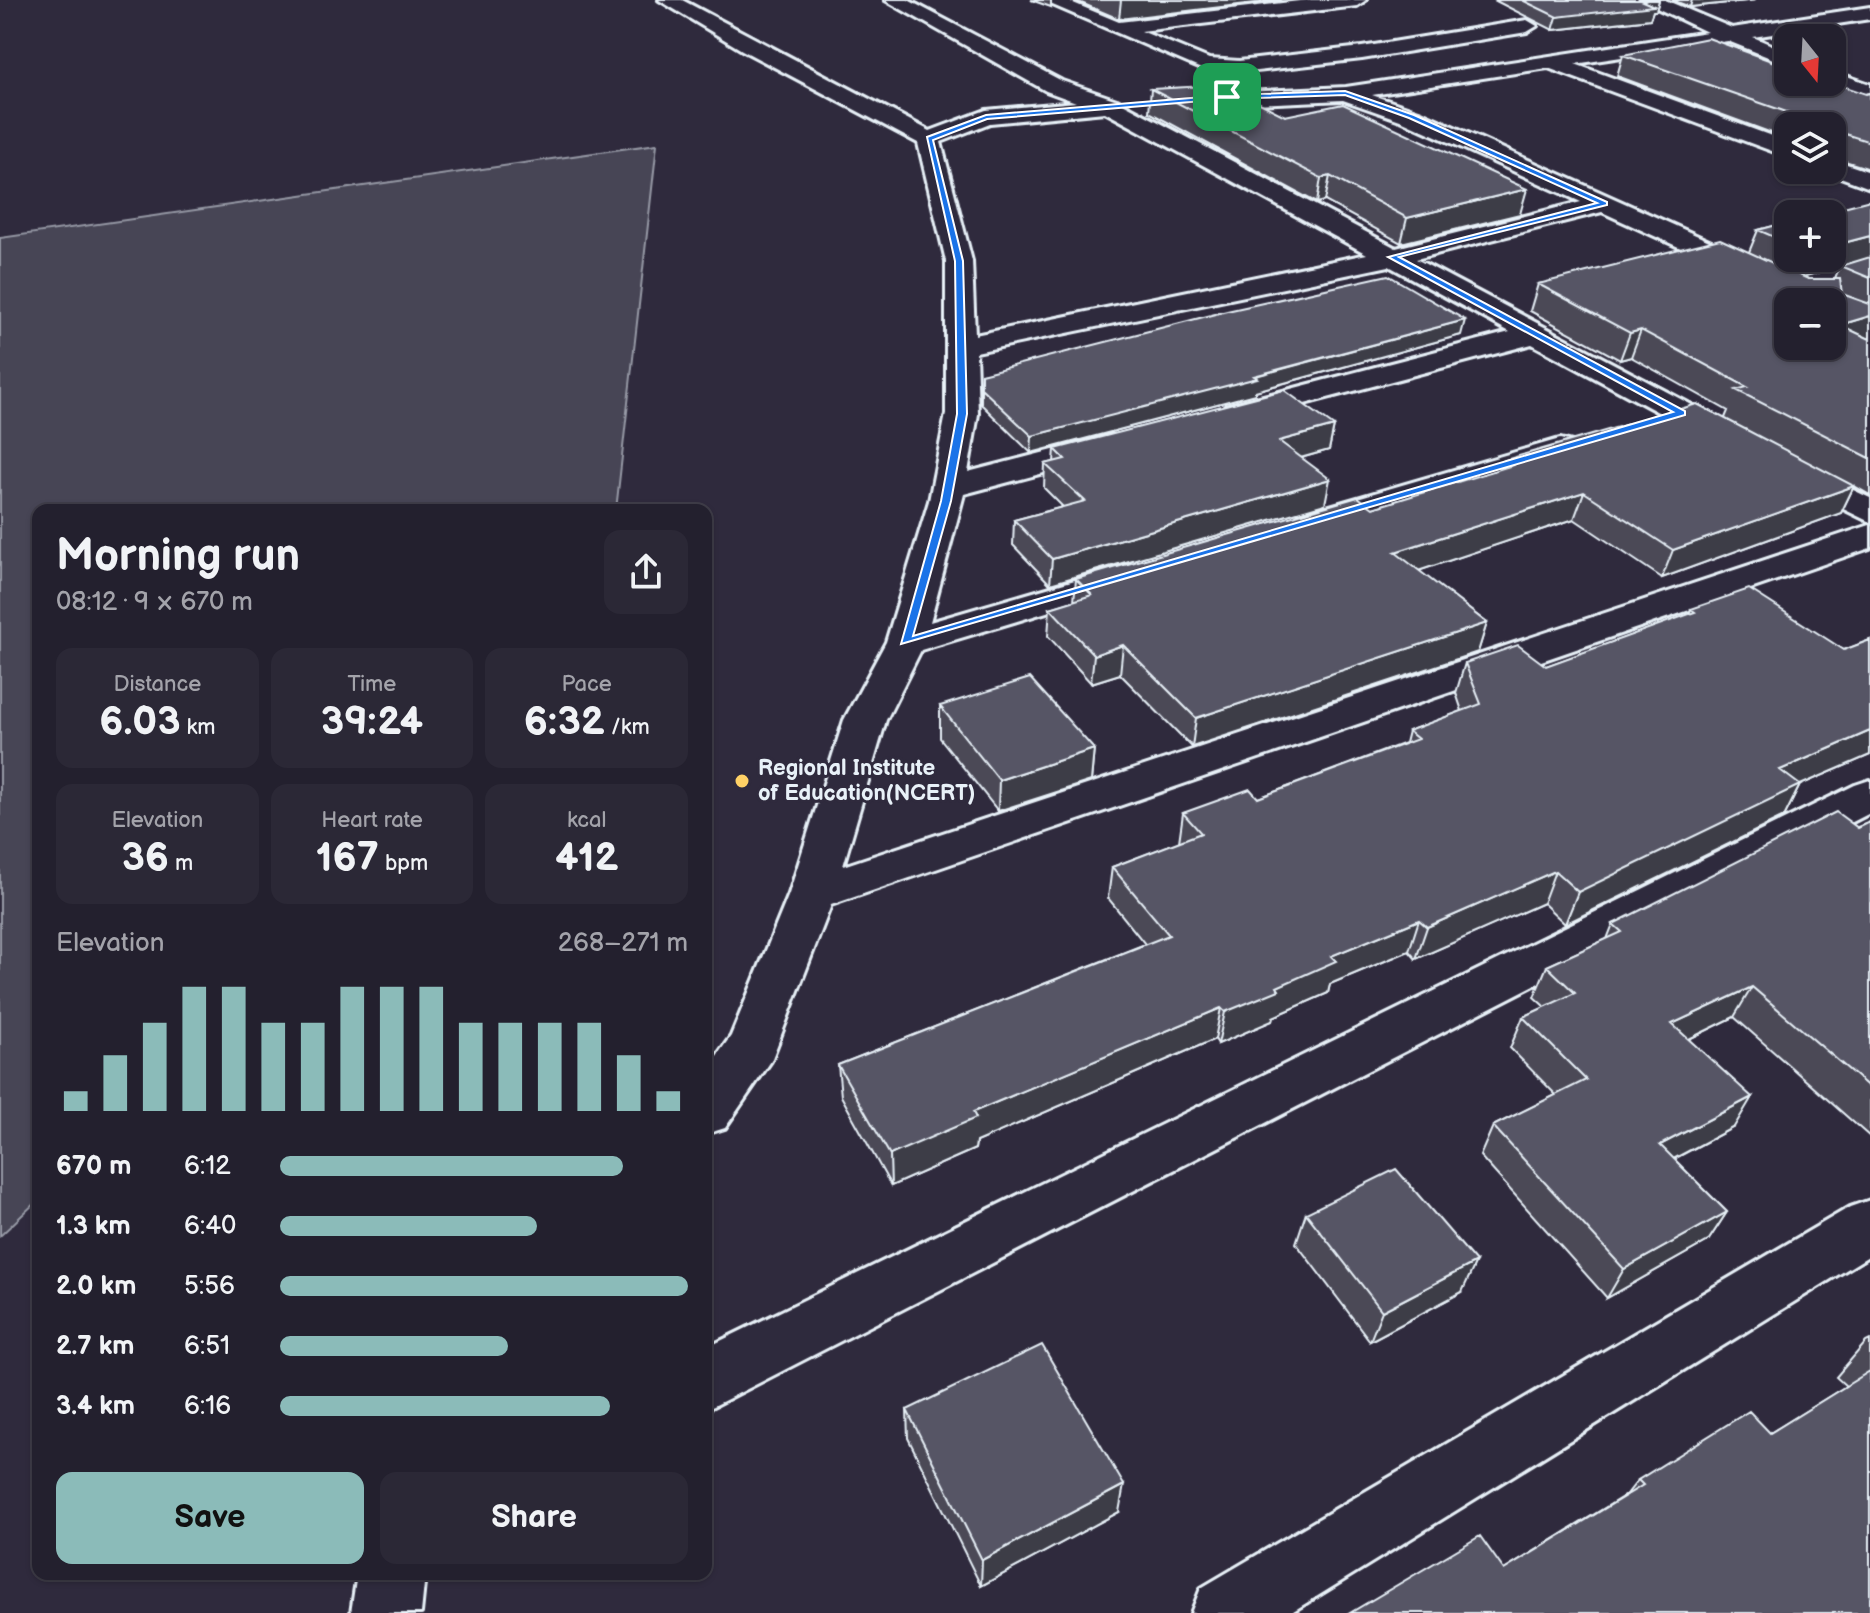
<!DOCTYPE html>
<meta charset="utf-8">
<style>
:root{--surface:#23202e;--page:#2b2836;--text:#f1f3f6;--muted:#a3a3aa;--line:#403e4a;--accent:#8bbbb9}
body{margin:0;font-family:"Balsamiq Sans",sans-serif;background:var(--page);color:var(--text);height:100vh;display:flex;flex-direction:column;font-size:30px;white-space:nowrap}
*{box-sizing:border-box;margin:0}
p{font-size:26px;color:var(--muted)}
.icon{flex:none;width:44px;height:44px;fill:none;stroke:currentColor;stroke-width:2;stroke-linecap:round;stroke-linejoin:round}
.map{position:relative;flex:1;overflow:hidden}
.details{position:absolute;left:32px;top:504px;width:680px;height:1076px;display:flex;flex-direction:column;background:var(--surface);border-radius:16px;box-shadow:0 2px 6px #0004,0 0 0 2px var(--line)}
.details>*{flex:none}
.needle{width:52px;rotate:162deg}
.buttons{position:absolute;left:1774px;top:24px;display:grid;gap:16px}
.buttons a{display:grid;place-items:center;width:72px;height:72px;border-radius:16px;background:var(--surface);box-shadow:0 2px 6px #0004,0 0 0 2px var(--line);font-size:40px}
.pin{position:absolute;display:grid;place-items:center;width:68px;height:68px;color:#fff;margin:-34px;border-radius:16px;box-shadow:0 4px 12px #0006}
.round{display:grid;place-items:center;flex:none;width:84px;height:84px;border-radius:16px;background:var(--page)}
.summary{display:flex;align-items:center;justify-content:space-between;height:136px;padding:0 24px}
h1{font-size:44px;font-weight:600;line-height:60px}
.figures{display:grid;grid-template-columns:repeat(3,1fr);gap:12px;height:136px;padding:8px 24px}
.figures div{display:grid;align-content:center;border-radius:16px;background:var(--page);text-align:center}
.figures b{font-size:40px;font-weight:600}
.figures small{font-size:22px;font-weight:400}
.figures p{font-size:22px}
.chart{height:224px;padding:16px 24px}
.chart p{display:flex;justify-content:space-between}
.chart svg{width:100%;height:144px;margin-top:8px;stroke:var(--accent);stroke-width:6}
.cta{display:flex;gap:16px;margin-top:auto;padding:16px 24px}
.cta a{flex:1;height:92px;border-radius:16px;background:var(--accent);color:#111;font-size:32px;font-weight:600;line-height:92px;text-align:center}
.cta a+a{background:var(--page);color:var(--text)}
ul{padding:0 24px;list-style:none;font-size:26px}
li{display:grid;grid-template-columns:128px 96px 1fr;align-items:center;height:60px}
li i{height:20px;border-radius:10px;background:var(--accent)}
.map>svg:first-child{display:block}
.green{fill:#464455;stroke:#979aa6;stroke-width:2}
.lines{fill:none;stroke-linecap:round;stroke-linejoin:round}
.minor-casing{stroke:#e8f1f8;stroke-width:6}
.minor{fill:#2f2a3d;fill-rule:evenodd}
.wall{fill:#4b4957;stroke:#e8f1f8;stroke-width:2;fill-rule:evenodd}
.shaded-wall{fill:#3d3c47;stroke:#e8f1f8;stroke-width:2}
.building{fill:#575565;stroke:#e8f1f8;stroke-width:2;fill-rule:evenodd}
.route{fill:#1a73e8;stroke:#fff;stroke-width:2;fill-rule:evenodd}
.poi-dot{fill:#ffd166;stroke:#2f2a3d;stroke-width:3}
.labels{text-anchor:middle;dominant-baseline:central;stroke-width:6;stroke-linejoin:round;paint-order:stroke}
.poi-label{font-size:22px;font-weight:bold;fill:#e8f1f8;stroke:#2f2a3d;text-anchor:start}
</style>
<div class="map">
<svg width="1870" height="1613" viewBox="0 0 1870 1613">
<rect width="100%" height="100%" fill="#2f2a3d"/>
<filter id="ink" filterUnits="userSpaceOnUse"><feTurbulence type="fractalNoise" baseFrequency=".0125" numOctaves="2"/><feDisplacementMap in="SourceGraphic" scale="16" xChannelSelector="R" yChannelSelector="G"/><feConvolveMatrix kernelMatrix="1 2 1 2 8 2 1 2 1" color-interpolation-filters="sRGB"/></filter>
<g filter="url(#ink)">
<!-- green -->
<path class="green" d="M 657,144 L 616,510 L 38,510 L 38,1200 L 0,1236 L 0,238 Z"/>
<g class="lines">
<!-- minor casing -->
<g class="minor-casing">
<path id="minor" d="M 659,0 L 682,0 L 930,131 L 986,110 L 1076,102 L 1046,91 L 885,0 L 908,0 L 1062,81 L 1117,100 L 1396,248 L 1581,202 L 1403,121 L 1343,100 L 1188,107 L 1177,100 L 1180,95 L 1346,87 L 1707,32 L 1640,0 L 1665,0 L 1732,28 L 1870,7 L 1870,19 L 1753,37 L 1788,52 L 1788,65 L 1728,41 L 1575,64 L 1788,142 L 1788,157 L 1548,68 L 1372,95 L 1419,111 L 1832,296 L 1836,302 L 1832,308 L 1832,302 L 1799,302 L 1602,212 L 1416,259 L 1741,431 L 1746,438 L 1741,445 L 1730,448 L 1719,445 L 1532,344 L 1236,422 L 1225,420 L 1220,413 L 1225,406 L 1510,332 L 1389,266 L 976,352 L 978,414 L 968,472 L 1111,435 L 1123,438 L 1127,445 L 1123,452 L 964,494 L 930,622 L 1130,564 L 1143,567 L 1148,575 L 1143,583 L 921,650 L 886,720 L 843,866 L 1870,525 L 1870,548 L 831,905 L 771,1061 L 725,1128 L 706,1134 L 706,1071 L 731,1036 L 789,894 L 844,720 L 886,642 L 929,501 L 946,414 L 946,261 L 918,143 L 742,50 ZM 1105,112 L 1367,254 L 975,335 L 972,261 L 941,142 L 990,123 Z
M 1041,0 L 1066,0 L 1119,22 L 1308,0 L 1366,0 L 1357,6 L 1141,31 L 1209,59 L 1239,61 L 1362,47 L 1527,20 L 1537,26 L 1527,32 L 1362,59 L 1239,73 L 1206,71 Z
M 1832,71 L 1870,84 L 1870,98 L 1826,82 L 1832,82 Z
M 1832,159 L 1870,172 L 1870,188 L 1824,171 L 1832,170 Z
M 1560,439 L 1572,442 L 1576,449 L 1572,456 L 1311,533 L 1299,529 L 1293,522 L 1299,515 Z
M 1794,462 L 1870,498 L 1870,522 L 1782,479 L 1777,472 L 1782,465 Z
M 1870,780 L 1870,813 L 706,1410 L 706,1348 L 1855,785 Z
M 1870,1200 L 1870,1255 L 1290,1613 L 1191,1613 L 1201,1588 L 1850,1207 Z
M 357,1574 L 425,1574 L 421,1613 L 351,1613 Z"/>
</g>
<!-- minor -->
<use href="#minor" class="minor"/>
</g>
<!-- wall -->
<path class="wall" d="M 1031,0 L 1051,0 L 1051,7 Z
M 1074,0 L 1282,0 L 1119,19 Z
M 1494,0 L 1659,0 L 1656,11 L 1653,11 L 1650,19 L 1553,30 Z
M 1672,0 L 1756,0 L 1690,7 Z
M 1623,55 L 1866,94 L 1870,93 L 1870,169 L 1832,157 L 1832,126 L 1788,126 L 1788,139 L 1617,76 Z
M 1151,89 L 1285,116 L 1520,214 L 1401,243 L 1325,201 L 1317,203 L 1149,112 Z
M 1870,200 L 1870,495 L 1854,486 L 1841,513 L 1662,578 L 1574,519 L 1418,571 L 1487,623 L 1478,652 L 1192,747 L 1120,674 L 1091,683 L 1048,636 L 1050,608 L 1074,601 L 1076,579 L 1373,508 L 1503,468 L 1505,460 L 1725,418 L 1728,411 L 1631,357 L 1620,360 L 1530,311 L 1538,284 L 1749,252 L 1758,230 L 1788,222 L 1788,258 L 1832,258 ZM 1840,267 L 1835,279 L 1808,279 L 1804,276 Z
M 1461,335 L 1255,391 L 1255,394 L 1031,453 L 981,404 L 981,374 Z
M 1334,426 L 1329,450 L 1301,458 L 1325,504 L 1050,584 L 1013,545 L 1014,520 L 1063,507 L 1044,488 L 1045,464 L 1054,462 L 1055,449 Z
M 1691,609 L 1844,650 L 1870,640 L 1870,755 L 1800,785 L 1784,817 L 1565,924 L 1543,903 L 1416,959 L 1409,951 L 1330,984 L 1328,993 L 1273,1017 L 1272,1021 L 1218,1044 L 1215,1039 L 976,1142 L 975,1149 L 891,1186 L 841,1096 L 838,1065 L 1145,944 L 1108,898 L 1112,867 L 1179,842 L 1183,813 L 1258,798 L 1405,743 L 1408,731 L 1462,711 L 1456,693 L 1465,663 L 1546,666 L 1689,615 Z
M 940,706 L 1094,749 L 1091,781 L 998,811 L 940,738 Z
M 1870,822 L 1870,1137 L 1734,1017 L 1689,1039 L 1734,1127 L 1674,1159 L 1727,1212 L 1708,1241 L 1607,1298 L 1480,1156 L 1493,1126 L 1556,1095 L 1510,1048 L 1523,1017 L 1545,1007 L 1534,997 L 1547,966 L 1607,939 L 1613,924 Z
M 1306,1213 L 1462,1292 L 1370,1341 L 1296,1243 Z
M 1870,1340 L 1870,1613 L 1504,1570 L 1627,1494 L 1638,1480 L 1770,1433 L 1846,1386 L 1836,1377 L 1866,1342 Z
M 907,1410 L 1119,1512 L 981,1586 L 908,1438 Z"/>
<!-- shaded-wall -->
<path class="shaded-wall" d="M 1121,0 L 1282,0 L 1119,19 Z
M 1640,0 L 1659,0 L 1656,11 L 1653,11 L 1650,19 L 1553,30 L 1557,17 Z
M 1692,0 L 1756,0 L 1690,7 Z
M 1842,133 L 1833,156 L 1832,157 L 1832,151 L 1838,135 Z
M 1330,176 L 1325,201 L 1317,203 L 1321,178 Z
M 1527,189 L 1520,214 L 1401,243 L 1407,218 Z
M 1870,236 L 1870,259 L 1798,278 L 1806,258 L 1832,258 L 1832,246 Z
M 1870,316 L 1870,340 L 1840,325 Z
M 1465,320 L 1461,335 L 1255,391 L 1255,394 L 1031,453 L 1032,436 Z
M 1641,330 L 1631,357 L 1620,360 L 1630,333 Z
M 1334,426 L 1329,450 L 1275,465 L 1279,441 Z
M 1330,479 L 1325,504 L 1050,584 L 1052,559 Z
M 1854,486 L 1841,513 L 1662,578 L 1673,550 Z
M 1584,492 L 1574,519 L 1388,581 L 1395,552 Z
M 1487,623 L 1478,652 L 1192,747 L 1196,718 Z
M 1123,645 L 1120,674 L 1091,683 L 1094,655 Z
M 1870,731 L 1870,755 L 1800,785 L 1784,817 L 1565,924 L 1578,892 L 1780,770 Z
M 1094,749 L 1091,781 L 998,811 L 999,780 Z
M 1555,871 L 1543,903 L 1416,959 L 1427,927 Z
M 1419,920 L 1409,951 L 1330,984 L 1328,993 L 1273,1017 L 1272,1021 L 1218,1044 L 1225,1012 L 1277,987 L 1331,956 Z
M 1752,987 L 1734,1017 L 1656,1055 L 1672,1024 Z
M 1221,1008 L 1215,1039 L 976,1142 L 975,1149 L 891,1186 L 890,1155 L 973,1112 Z
M 1752,1097 L 1734,1127 L 1643,1175 L 1660,1145 Z
M 1727,1212 L 1708,1241 L 1607,1298 L 1624,1269 Z
M 1476,1262 L 1462,1292 L 1370,1341 L 1382,1311 Z
M 1124,1485 L 1119,1512 L 981,1586 L 982,1560 Z"/>
<!-- building -->
<path class="building" d="M 1522,0 L 1643,0 L 1640,0 L 1654,6 L 1557,17 Z
M 1708,38 L 1788,67 L 1788,82 L 1831,82 L 1866,94 L 1870,93 L 1870,142 L 1842,133 L 1838,135 L 1832,133 L 1832,126 L 1803,126 L 1800,125 L 1798,116 L 1623,55 Z
M 1224,85 L 1285,116 L 1343,104 L 1527,189 L 1407,218 L 1330,176 L 1321,178 L 1151,89 Z
M 1870,200 L 1870,236 L 1832,246 L 1832,214 L 1817,214 Z
M 1788,222 L 1788,243 L 1758,230 Z
M 1720,239 L 1808,279 L 1840,279 L 1842,294 L 1870,304 L 1870,316 L 1840,325 L 1870,339 L 1870,458 L 1736,390 L 1747,387 L 1641,330 L 1630,333 L 1538,284 ZM 1788,302 L 1832,302 L 1832,346 L 1788,346 Z
M 1870,257 L 1870,278 L 1841,266 Z
M 1388,275 L 1465,320 L 1254,376 L 1257,378 L 1032,436 L 981,388 L 981,374 L 1227,311 Z
M 1284,390 L 1334,426 L 1279,441 L 1330,479 L 1052,559 L 1014,520 L 1085,501 L 1045,464 L 1065,459 L 1055,449 Z
M 1697,404 L 1854,486 L 1673,550 L 1584,492 L 1395,552 L 1487,623 L 1196,718 L 1123,645 L 1094,655 L 1050,608 L 1092,595 L 1076,579 L 1358,497 L 1373,508 L 1513,465 L 1505,460 Z
M 1749,589 L 1844,650 L 1870,640 L 1870,731 L 1780,770 L 1800,785 L 1578,892 L 1555,871 L 1427,927 L 1419,920 L 1331,956 L 1336,961 L 1277,987 L 1279,990 L 1225,1012 L 1221,1008 L 973,1112 L 976,1118 L 890,1155 L 838,1065 L 1169,935 L 1112,867 L 1201,833 L 1183,813 L 1250,789 L 1258,798 L 1418,739 L 1408,731 L 1481,704 L 1465,663 L 1518,645 L 1546,666 L 1695,612 L 1691,609 Z
M 1030,678 L 1094,749 L 999,780 L 940,706 Z
M 1836,812 L 1858,828 L 1870,822 L 1870,1088 L 1752,987 L 1672,1024 L 1752,1097 L 1660,1145 L 1727,1212 L 1624,1269 L 1493,1126 L 1586,1080 L 1523,1017 L 1575,993 L 1547,966 L 1622,932 L 1613,924 Z
M 1396,1169 L 1476,1262 L 1382,1311 L 1306,1213 Z
M 1042,1345 L 1124,1485 L 982,1560 L 907,1410 Z
M 1870,1371 L 1870,1613 L 1350,1613 L 1480,1536 L 1504,1570 L 1643,1485 L 1638,1480 L 1749,1411 L 1770,1433 Z"/>
</g>
<!-- route -->
<path class="route" d="M 1345,91 L 1414,115 L 1607,202 L 1607,205 L 1399,257 L 1685,411 L 1685,415 L 901,644 L 941,501 L 957,414 L 955,261 L 927,137 L 986,115 L 1227,95 ZM 1345,95 L 1409,118 L 1597,203 L 1388,257 L 1673,412 L 913,636 L 951,501 L 967,414 L 963,261 L 933,140 L 987,119 L 1227,99 Z"/>
<!-- markers -->
<circle class="poi-dot" cx="742" cy="781" r="8"/>
<g class="labels">
<!-- poi labels -->
<g class="poi-label">
<text x="758" y="768">Regional Institute<tspan x="758" dy="25">of Education(NCERT)</tspan></text>
</g>
</g>
</svg>
<div class="buttons">
<a><svg class="needle" viewBox="-14 -14 28 28"><path d="M0-13l5 13h-10z" fill="#e53935"/><path d="M0 13l5-13h-10z" fill="#a3a3aa"/></svg></a>
<a><svg class="icon" aria-label="layers" viewBox="0 0 24 24"><path d="M12 4l9 5-9 5-9-5zM3 14l9 5 9-5"/></svg></a>
<a>+</a>
<a>−</a>
</div>
<div class="pin" style="left:1227px;top:97px;background:#1e9e55"><svg class="icon" aria-label="arrive" viewBox="0 0 24 24"><path d="M6 21V4h12l-3 4 3 4H6"/></svg></div>
<section class="details">
<div class="summary"><div><h1>Morning run</h1><p>08:12 · 9 × 670 m</p></div><a class="round"><svg class="icon" aria-label="share" viewBox="0 0 24 24"><path d="M12 15V3M7 8l5-5 5 5M5 13v7h14v-7"/></svg></a></div>
<div class="figures">
<div><p>Distance</p><b>6.03<small> km</small></b></div>
<div><p>Time</p><b>39:24</b></div>
<div><p>Pace</p><b>6:32<small> /km</small></b></div>
</div>
<div class="figures">
<div><p>Elevation</p><b>36<small> m</small></b></div>
<div><p>Heart rate</p><b>167<small> bpm</small></b></div>
<div><p>kcal</p><b>412</b></div>
</div>
<div class="chart"><p><span>Elevation</span>268–271 m</p>
<svg viewBox="0 0 160 44" preserveAspectRatio="none"><path d="M5 44V38M15 44V27M25 44V17M35 44V6M45 44V6M55 44V17M65 44V17M75 44V6M85 44V6M95 44V6M105 44V17M115 44V17M125 44V17M135 44V17M145 44V27M155 44V38"/></svg>
</div>
<ul>
<li><b>670 m</b>6:12<i style="width:84%"></i></li>
<li><b>1.3 km</b>6:40<i style="width:63%"></i></li>
<li><b>2.0 km</b>5:56<i style="width:100%"></i></li>
<li><b>2.7 km</b>6:51<i style="width:56%"></i></li>
<li><b>3.4 km</b>6:16<i style="width:81%"></i></li>
</ul>
<div class="cta"><a>Save</a><a>Share</a></div>
</section>
</div>
